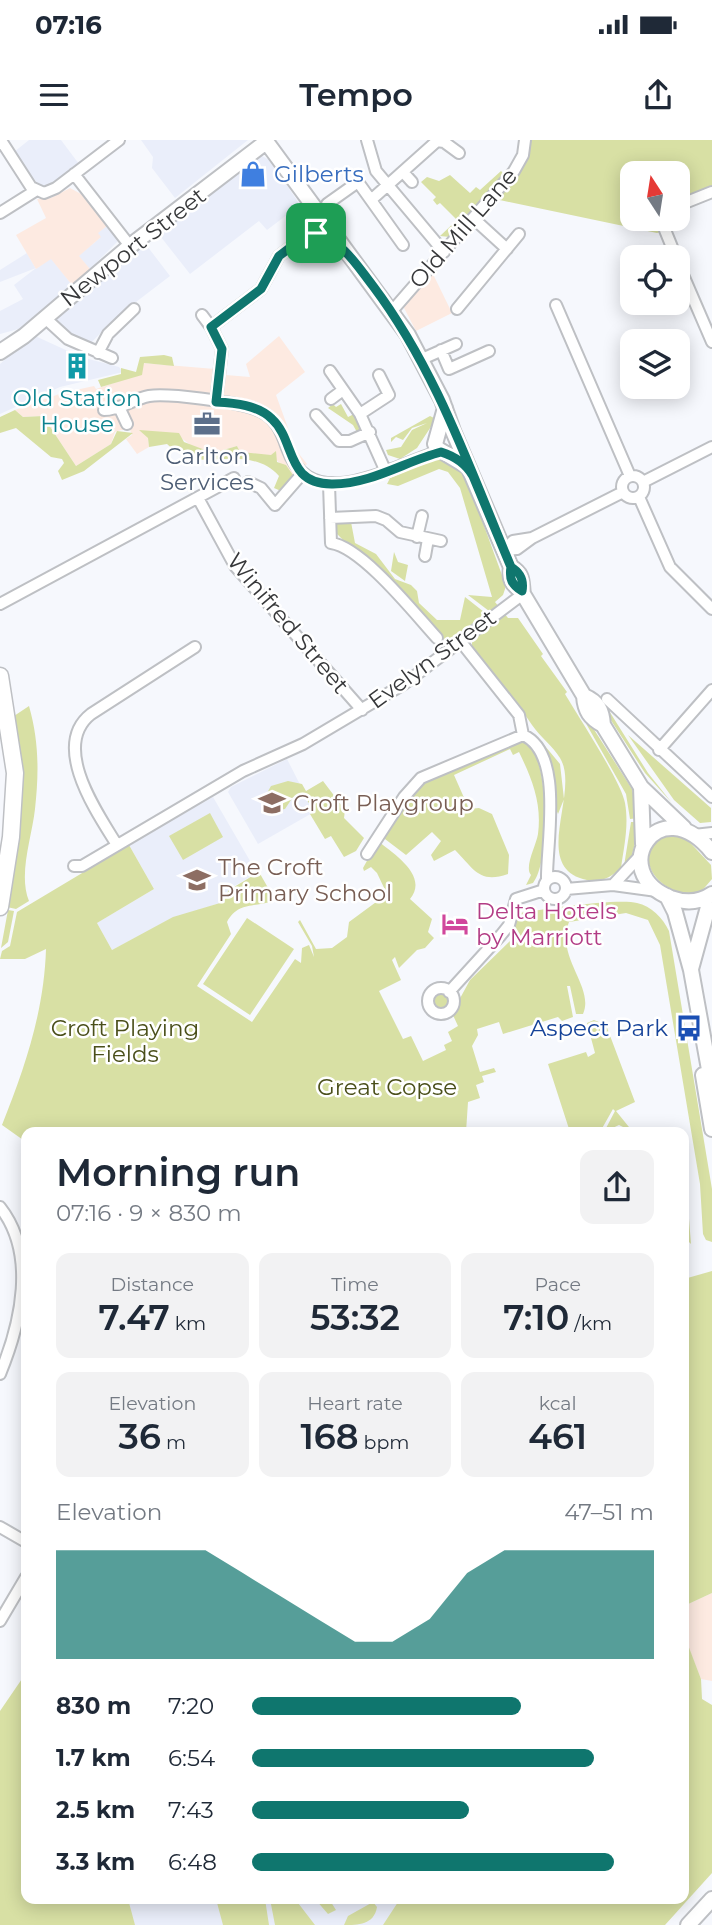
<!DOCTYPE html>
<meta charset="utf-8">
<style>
:root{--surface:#fff;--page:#f2f2f3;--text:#1f2937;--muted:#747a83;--accent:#0f766e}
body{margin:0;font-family:Montserrat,sans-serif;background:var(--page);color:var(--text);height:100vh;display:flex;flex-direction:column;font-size:26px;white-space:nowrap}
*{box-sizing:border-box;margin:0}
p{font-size:23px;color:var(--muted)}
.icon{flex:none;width:38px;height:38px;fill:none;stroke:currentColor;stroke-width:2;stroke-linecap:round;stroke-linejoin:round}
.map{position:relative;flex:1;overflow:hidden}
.drawer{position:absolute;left:21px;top:987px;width:668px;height:777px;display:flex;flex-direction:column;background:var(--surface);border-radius:14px;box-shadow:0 4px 18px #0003}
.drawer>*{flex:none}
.needle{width:46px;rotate:348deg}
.fabs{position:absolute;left:620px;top:21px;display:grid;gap:14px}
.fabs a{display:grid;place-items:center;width:70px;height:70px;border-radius:14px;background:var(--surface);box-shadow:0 4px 18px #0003;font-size:35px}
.pin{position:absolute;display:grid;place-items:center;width:60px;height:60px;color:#fff;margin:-30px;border-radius:14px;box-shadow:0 4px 10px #0006}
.round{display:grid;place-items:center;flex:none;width:74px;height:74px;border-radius:14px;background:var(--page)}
.head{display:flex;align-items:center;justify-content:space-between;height:119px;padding:0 35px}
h1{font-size:38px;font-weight:600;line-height:52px}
.stats{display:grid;grid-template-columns:repeat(3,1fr);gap:10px;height:119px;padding:7px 35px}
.stats div{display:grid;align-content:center;border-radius:14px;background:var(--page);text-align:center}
.stats b{font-size:35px;font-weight:600}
.stats small{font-size:19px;font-weight:400}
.stats p{font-size:19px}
.chart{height:196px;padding:14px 35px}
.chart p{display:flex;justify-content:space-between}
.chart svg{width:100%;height:126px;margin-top:7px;fill:var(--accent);opacity:.7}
ul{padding:0 35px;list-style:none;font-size:23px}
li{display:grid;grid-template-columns:112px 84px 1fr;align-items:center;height:52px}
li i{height:18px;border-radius:9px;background:var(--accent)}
.status{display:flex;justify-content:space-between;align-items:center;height:49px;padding:0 35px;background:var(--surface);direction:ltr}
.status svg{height:19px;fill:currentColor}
header{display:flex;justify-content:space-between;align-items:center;height:91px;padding:0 35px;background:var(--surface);font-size:32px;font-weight:600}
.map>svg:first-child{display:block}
.built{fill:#eaeefa}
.industrial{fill:#fdeae1}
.green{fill:#d8e0a4}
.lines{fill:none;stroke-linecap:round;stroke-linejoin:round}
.minor-casing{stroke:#bec0c4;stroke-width:14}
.secondary-casing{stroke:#bec0c4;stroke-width:18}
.primary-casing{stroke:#bec0c4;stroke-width:19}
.minor{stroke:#fff;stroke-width:10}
.secondary{stroke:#fff;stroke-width:14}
.primary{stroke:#fff;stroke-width:16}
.route-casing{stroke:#fff;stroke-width:14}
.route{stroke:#0f766e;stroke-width:9}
.labels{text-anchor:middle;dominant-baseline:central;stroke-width:5;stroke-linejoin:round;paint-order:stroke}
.shop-label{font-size:23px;fill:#366cbe;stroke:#fff;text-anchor:start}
.street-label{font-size:23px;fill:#37383a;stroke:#fff}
.culture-label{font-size:23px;fill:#0d838f;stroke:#fff}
.service-label{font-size:23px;fill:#4e5e75;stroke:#fff}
.education-label{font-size:23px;fill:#785e54;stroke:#fff;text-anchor:start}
.hotel-label{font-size:23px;fill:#b23c85;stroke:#fff;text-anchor:start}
.park-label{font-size:23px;fill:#4a4f1a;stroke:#fff}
.transit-label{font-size:23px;fill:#164399;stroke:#fff;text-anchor:end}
</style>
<div class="status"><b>07:16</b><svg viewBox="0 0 49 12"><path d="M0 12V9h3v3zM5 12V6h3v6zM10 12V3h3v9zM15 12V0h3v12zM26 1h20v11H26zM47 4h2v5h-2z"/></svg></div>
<header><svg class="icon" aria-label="menu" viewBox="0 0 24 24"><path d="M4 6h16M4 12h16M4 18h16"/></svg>Tempo<svg class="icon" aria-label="share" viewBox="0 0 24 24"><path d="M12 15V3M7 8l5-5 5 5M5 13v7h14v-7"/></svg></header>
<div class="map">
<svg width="712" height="1785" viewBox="0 0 712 1785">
<rect width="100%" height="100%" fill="#f6f8fd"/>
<!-- built -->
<path class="built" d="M 29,0 L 61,0 L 79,24 L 50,46 L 41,48 L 14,12 Z
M 141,0 L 248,0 L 175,58 L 152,28 L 153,17 Z
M 262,16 L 271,21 L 300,65 L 267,90 L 259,81 L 190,134 L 157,92 Z
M 107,86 L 118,101 L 90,129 L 78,116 L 100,98 L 97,93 Z
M 144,102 L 170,136 L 115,178 L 90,204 L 70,197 L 53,180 Z
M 27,113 L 36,129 L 51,118 L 72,145 L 22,188 L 0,194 L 0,171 L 23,159 L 14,145 L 36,128 L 0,142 L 0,130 Z
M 33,195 L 81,217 L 119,227 L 123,232 L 60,247 L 0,274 L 0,224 Z
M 287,619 L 314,672 L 258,704 L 228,652 L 231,647 Z
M 213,657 L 257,733 L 229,749 L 220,763 L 173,778 L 112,810 L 97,783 L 154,749 L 129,705 Z
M 117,1759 L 459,1759 L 456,1785 L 122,1785 Z"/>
<!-- industrial -->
<path class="industrial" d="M 70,48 L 81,54 L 107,86 L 98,93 L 101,97 L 79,116 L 90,129 L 72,145 L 51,119 L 36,129 L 16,95 L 46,78 L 37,59 L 51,58 Z
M 432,132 L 452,173 L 416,191 L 403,166 Z
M 279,196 L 305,232 L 276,255 L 296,310 L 307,324 L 294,336 L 272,316 L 239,312 L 237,306 L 213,313 L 193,307 L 180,297 L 148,297 L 149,307 L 137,314 L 126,299 L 132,295 L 130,290 L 121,290 L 115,292 L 111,304 L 76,326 L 43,276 L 23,277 L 15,270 L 62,253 L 94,246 L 96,249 L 134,236 L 143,223 L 227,230 L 226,235 L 250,237 L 246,224 Z
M 712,1453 L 712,1541 L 701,1539 L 684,1496 L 684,1466 Z"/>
<!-- green -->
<path class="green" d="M 528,0 L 712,0 L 712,48 L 677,61 L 677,33 L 632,33 L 632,79 L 662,79 L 661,92 L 657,93 L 495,59 Z
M 501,31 L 505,35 L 450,97 L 440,96 L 457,80 L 440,63 L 437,65 L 433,60 L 436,57 L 421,42 L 427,37 L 439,41 L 450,35 L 470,53 L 476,47 L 480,50 Z
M 164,215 L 172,217 L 174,226 L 144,223 L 142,235 L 101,247 L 98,240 L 121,234 L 121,228 L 136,232 L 140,217 Z
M 333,264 L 336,267 L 341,264 L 348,277 L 354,274 L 361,289 L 358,294 L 353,285 L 328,268 Z
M 15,270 L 23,277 L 43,276 L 76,326 L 111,304 L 117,291 L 133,293 L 84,331 L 62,340 L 58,331 L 64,323 L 62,319 L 51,317 L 16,288 L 0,293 L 0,277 Z
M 430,276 L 436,279 L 417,308 L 400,319 L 388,315 L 386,310 L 401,307 L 412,290 L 427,283 L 412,288 L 403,300 L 396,297 L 391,302 L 391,298 Z
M 139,290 L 179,293 L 184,302 L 213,313 L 237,306 L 240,312 L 271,315 L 276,311 L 277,322 L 286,325 L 295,338 L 281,351 L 274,348 L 279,336 C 255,309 217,323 187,319 L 180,310 L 176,312 L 167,304 L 149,307 L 148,298 Z
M 437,318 L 444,318 L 464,331 L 506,446 L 503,455 L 495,462 L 508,478 L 518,478 L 543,514 L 541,516 L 567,552 L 565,554 C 578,576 622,643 625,663 C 629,686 624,706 621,728 C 612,737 600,743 587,740 C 529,728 581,652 560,618 C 553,606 540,597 532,585 C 515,559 494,534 472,510 L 472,501 L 489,485 L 481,477 L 447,503 L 334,391 L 337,382 L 351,382 L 355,403 L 376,414 L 395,439 L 411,445 L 417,451 L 419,463 L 437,480 L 460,480 L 465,457 L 498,483 L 489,471 L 468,455 L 492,457 L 460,348 L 448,332 L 439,329 L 398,346 L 387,344 L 390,338 Z
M 394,412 L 398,422 L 408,425 L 405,441 L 391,431 Z
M 29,566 C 39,601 39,633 35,669 C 32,697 18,734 29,761 L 16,769 L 7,767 C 19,703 24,639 14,576 Z
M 606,566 L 648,633 L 672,663 L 645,633 L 603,568 Z
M 586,577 L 632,649 L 639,678 L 630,679 L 626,654 L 584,580 Z
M 535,594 L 560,624 L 564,659 L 558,674 L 553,661 L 552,629 Z
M 628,595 L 711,668 L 711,682 L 700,683 L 674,660 Z
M 523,598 C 528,603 534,609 536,615 C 547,641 550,721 533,743 L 526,745 L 531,735 C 524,727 536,706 538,694 C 542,663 532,639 519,612 L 513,615 L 510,609 L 454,635 L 469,669 L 479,668 L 492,674 L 509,715 L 508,734 C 479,744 474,729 455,710 L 434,721 L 431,715 L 441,701 L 432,692 L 406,715 L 381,696 L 420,644 Z
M 288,641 L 302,644 L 306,651 L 323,641 L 345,670 L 344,678 L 364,698 L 356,711 L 344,717 L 331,696 L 325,699 L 310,674 L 314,672 L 306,658 L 293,657 L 285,669 L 279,670 L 269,662 L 267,653 L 271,646 Z
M 210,673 L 223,697 L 183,720 L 169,696 Z
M 631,682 L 640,682 L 632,715 L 624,726 Z
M 668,694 L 684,696 L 711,725 L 712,739 L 700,753 C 663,761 624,714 668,694 Z
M 378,701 C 394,714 429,736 410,759 L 432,779 L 428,792 L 434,798 L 425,808 L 417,810 L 399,828 L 395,817 L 392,820 L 401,840 L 379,851 L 403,899 L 411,896 L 423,921 L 446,910 L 444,905 L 452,901 L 448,892 L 458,886 L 452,873 L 470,840 L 510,801 L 516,777 L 520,773 C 542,769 619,758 637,763 C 651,766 663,778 669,791 L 712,1049 L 712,1102 L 706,1100 L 703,1094 L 700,1044 L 660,805 L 648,780 L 626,773 L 569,782 C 555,817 595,847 583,874 L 576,874 L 570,846 L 567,846 L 573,877 L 562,881 L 558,877 L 503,894 L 499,882 L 477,889 L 478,895 L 472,906 L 480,932 L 494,928 L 496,932 L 482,936 L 484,942 L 476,945 L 480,958 L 468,962 L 466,992 L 26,992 L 26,1002 L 2,985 C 25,927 44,872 46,809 L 25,819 L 0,819 L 2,811 L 10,806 L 17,772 L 129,705 L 154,749 L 97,783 L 112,810 L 173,777 L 220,763 L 229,750 L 259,732 L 271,753 L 270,762 C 252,767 237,763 227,782 L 231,794 L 197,846 L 252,882 L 295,819 L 301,823 L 302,808 L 309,805 L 314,817 L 312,806 L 298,782 L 300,780 L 316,809 L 332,808 L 347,797 L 349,782 L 387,754 L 377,733 L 371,727 L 364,731 L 363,728 Z
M 8,770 L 14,771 L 8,802 L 1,808 Z
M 247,778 L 294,809 L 250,875 L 203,844 Z
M432 862a8 8 0 1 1 16 0a8 8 0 1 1-16 0Z
M 594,880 L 606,885 L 635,962 L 616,971 L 633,992 L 619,985 L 604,992 L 615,971 L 613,969 L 600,992 L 570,992 L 548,924 L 586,912 L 588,917 L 595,913 L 587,883 Z
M 684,1055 L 688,1066 L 691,1104 L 684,1097 Z
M 712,1131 L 712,1453 L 684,1466 L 684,1139 Z
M 685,1497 L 701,1539 L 702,1559 L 712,1565 L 712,1733 L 665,1785 L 383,1785 L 400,1759 L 684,1759 Z
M 26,1533 L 26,1759 L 128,1759 L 135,1785 L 0,1785 L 0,1571 Z
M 216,1759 L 265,1759 L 269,1785 L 223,1785 Z
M 270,1759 L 295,1759 L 315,1785 L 275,1785 Z
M 315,1759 L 329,1759 L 336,1770 L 328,1774 Z
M 373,1762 L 377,1767 C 374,1785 358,1785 344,1785 L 348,1776 Z"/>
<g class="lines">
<!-- minor casing -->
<g class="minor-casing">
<path id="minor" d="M 367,0 L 376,31 L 444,112
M 0,4 L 2,2 L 31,47 L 44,53 L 56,48 L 119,0
M 403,32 L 412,42
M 74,34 L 130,106
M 371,60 L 437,1 L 444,2 L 459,13
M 327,64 L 358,42 L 403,105
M 677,66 L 712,52
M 0,73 L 35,51
M 473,78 L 507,109
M 667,79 L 665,90 L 676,117
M 677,121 L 712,202
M 556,165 L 630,336
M 457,169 L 519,94
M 392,171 L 514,31 L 523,15 L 525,0
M 202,175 L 211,187
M 45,178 L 68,199 L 112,218
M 441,210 L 449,229 L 489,211
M 98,213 L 108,194 L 134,169
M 422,219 L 456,204
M 330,231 L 360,274 L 386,332
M 331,259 L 343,250
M 216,262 L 222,209 L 211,187 L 261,149 L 279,116 L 304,97 L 316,93 L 329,98
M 119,267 L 127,284
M 104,270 C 120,270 133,259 149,256 C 168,253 237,262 255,269 C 275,276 281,290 287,308 C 312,379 395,323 441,311
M 360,274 L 389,255 L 379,235
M 316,275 L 339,301 L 350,301 L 370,292
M622 347a11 11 0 1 1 22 0a11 11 0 1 1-22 0Z
M 248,342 L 261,348 L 275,365 L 302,334
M 643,342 L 712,307
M 329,344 L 331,403 C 362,407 415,474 437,498
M 639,357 L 670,427 L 712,469
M 198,358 L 235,426 L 362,570
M 330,378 L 376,376 L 386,380 L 400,392 L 441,401
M 417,397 L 422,376
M 504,410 L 517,409 L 532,398 L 623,352
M 504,410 L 513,401 L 532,398
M 425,416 L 428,399
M 0,464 L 234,338
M 461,502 L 519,575 L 523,595 C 565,613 546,705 547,740
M 607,559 L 712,657
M 659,610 L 712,550
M 694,695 L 712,693
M 117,705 C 98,674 50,606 91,574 L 195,507
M 367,714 L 404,657 L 421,638 L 523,595
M 74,726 L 82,726 L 243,631 L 303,604 L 404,544 L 523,454
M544 748a11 11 0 1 1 22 0a11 11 0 1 1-22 0Z
M 613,745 L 639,717
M 566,749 L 613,745 L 657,751
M428 861a13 13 0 1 1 26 0a13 13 0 1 1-26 0Z
M 449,852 L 501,795 L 509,785 L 516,759 L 544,750
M 0,1067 C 37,1114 21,1183 0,1234
M 0,1387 L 26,1402
M 0,1481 L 26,1437"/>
</g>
<!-- secondary casing -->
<g class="secondary-casing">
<path id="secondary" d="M 265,0 L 408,195 L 442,260 L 453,291 L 511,427 C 509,439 512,445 522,451
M 0,212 L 24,196 L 130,106 L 266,2
M 445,268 L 435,304 L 438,309 L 468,327
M 511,427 C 524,435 521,441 523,454 L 584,556 C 585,571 590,578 603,585 L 641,647 L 684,688
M 584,556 C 598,562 602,570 603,585
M 641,647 L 643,704
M 712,712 C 659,647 605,732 671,758 C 685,763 699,763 712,754
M 667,756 L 675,772 L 691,830 L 712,946
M 691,829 L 711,756
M 703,935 L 712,989
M 688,1785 L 712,1759"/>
</g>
<!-- primary casing -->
<g class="primary-casing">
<path id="primary" d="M 0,536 L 15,633 L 11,697 L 0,767"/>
</g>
<!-- minor -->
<use href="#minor" class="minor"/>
<!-- secondary -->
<use href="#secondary" class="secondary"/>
<!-- primary -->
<use href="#primary" class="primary"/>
</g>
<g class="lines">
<!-- route casing -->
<g class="route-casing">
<path id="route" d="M 316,93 C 343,102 356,124 373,146 C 437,231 470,330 511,427 C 521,433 524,440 522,451 C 512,445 509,439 511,427 L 473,336 C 466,324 454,316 441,312 C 406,321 371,344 333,344 C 285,345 296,301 272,279 C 258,265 235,263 216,262 L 222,209 L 211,187 L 261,149 L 279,116 L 304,97 L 316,93"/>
</g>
<!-- route -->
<use href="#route" class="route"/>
</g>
<!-- icons -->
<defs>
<g id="shop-bare" transform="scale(2.1)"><path d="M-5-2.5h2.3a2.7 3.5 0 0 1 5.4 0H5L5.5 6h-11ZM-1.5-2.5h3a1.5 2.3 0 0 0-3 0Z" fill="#3f7fe0" stroke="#fff" stroke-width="2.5" paint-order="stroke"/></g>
<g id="building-bare" transform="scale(2.1)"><path d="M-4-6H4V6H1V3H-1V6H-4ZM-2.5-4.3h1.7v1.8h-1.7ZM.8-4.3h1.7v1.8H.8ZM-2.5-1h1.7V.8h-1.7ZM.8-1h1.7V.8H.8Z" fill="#0f9aa8" stroke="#fff" stroke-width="2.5" paint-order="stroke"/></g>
<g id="office-bare" transform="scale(2.1)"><path d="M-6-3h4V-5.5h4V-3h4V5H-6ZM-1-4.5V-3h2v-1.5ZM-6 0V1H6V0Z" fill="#5c6f8a" stroke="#fff" stroke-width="2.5" paint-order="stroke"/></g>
<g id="school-bare" transform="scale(2.1)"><path d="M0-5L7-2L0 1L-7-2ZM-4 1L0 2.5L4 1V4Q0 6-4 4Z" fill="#8d6e63" stroke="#fff" stroke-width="2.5" paint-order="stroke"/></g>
<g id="hotel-bare" transform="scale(2.1)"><path d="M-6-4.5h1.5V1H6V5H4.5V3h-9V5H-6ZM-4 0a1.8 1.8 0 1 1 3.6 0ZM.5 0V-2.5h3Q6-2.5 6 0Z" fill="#d1479c" stroke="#fff" stroke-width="2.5" paint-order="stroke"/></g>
<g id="bus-bare" transform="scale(2.1)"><path d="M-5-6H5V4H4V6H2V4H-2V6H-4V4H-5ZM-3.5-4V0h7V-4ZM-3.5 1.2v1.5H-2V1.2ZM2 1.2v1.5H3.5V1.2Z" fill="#1a4fb4" stroke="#fff" stroke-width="2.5" paint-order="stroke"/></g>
</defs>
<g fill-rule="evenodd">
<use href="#shop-bare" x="253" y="34"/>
<use href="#building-bare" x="77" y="226"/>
<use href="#office-bare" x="207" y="284"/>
<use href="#school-bare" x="272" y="663"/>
<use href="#school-bare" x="197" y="740"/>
<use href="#hotel-bare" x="455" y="784"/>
<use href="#bus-bare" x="689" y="888"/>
</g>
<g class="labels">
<!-- shop labels -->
<g class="shop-label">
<text x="274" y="34">Gilberts</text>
</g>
<!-- street labels -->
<g class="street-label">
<text transform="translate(463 88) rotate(-49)">Old Mill Lane</text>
<text transform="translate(133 107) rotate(-38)">Newport Street</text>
<text transform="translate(288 483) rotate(50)">Winifred Street</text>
<text transform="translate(432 519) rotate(-36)">Evelyn Street</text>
</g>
<!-- culture labels -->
<g class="culture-label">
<text x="77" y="258">Old Station<tspan x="77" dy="26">House</tspan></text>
</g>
<!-- service labels -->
<g class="service-label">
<text x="207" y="316">Carlton<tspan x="207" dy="26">Services</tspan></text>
</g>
<!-- education labels -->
<g class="education-label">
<text x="293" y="663">Croft Playgroup</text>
<text x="218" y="727">The Croft<tspan x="218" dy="26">Primary School</tspan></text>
</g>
<!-- hotel labels -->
<g class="hotel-label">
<text x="476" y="771">Delta Hotels<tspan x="476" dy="26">by Marriott</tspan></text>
</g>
<!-- park labels -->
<g class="park-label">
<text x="125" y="888">Croft Playing<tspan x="125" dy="26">Fields</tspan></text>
<text x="387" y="947">Great Copse</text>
</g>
<!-- transit labels -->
<g class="transit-label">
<text x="668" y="888">Aspect Park</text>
</g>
</g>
</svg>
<div class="fabs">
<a><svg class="needle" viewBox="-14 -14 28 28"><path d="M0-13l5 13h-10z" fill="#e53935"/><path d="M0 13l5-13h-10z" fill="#747a83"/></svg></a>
<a><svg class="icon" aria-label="locate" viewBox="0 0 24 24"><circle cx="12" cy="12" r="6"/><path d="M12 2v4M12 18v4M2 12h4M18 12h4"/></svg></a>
<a><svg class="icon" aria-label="layers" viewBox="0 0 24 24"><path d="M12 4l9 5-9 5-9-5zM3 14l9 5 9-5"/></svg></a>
</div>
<div class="pin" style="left:316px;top:93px;background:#1e9e55"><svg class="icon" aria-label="arrive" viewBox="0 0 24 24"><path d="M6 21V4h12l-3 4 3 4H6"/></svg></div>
<section class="drawer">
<div class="head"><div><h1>Morning run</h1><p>07:16 · 9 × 830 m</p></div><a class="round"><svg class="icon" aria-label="share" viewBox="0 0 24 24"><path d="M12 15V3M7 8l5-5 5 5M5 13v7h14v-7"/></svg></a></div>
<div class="stats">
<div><p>Distance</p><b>7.47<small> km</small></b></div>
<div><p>Time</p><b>53:32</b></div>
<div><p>Pace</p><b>7:10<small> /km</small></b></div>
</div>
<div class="stats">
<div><p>Elevation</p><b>36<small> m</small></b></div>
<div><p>Heart rate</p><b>168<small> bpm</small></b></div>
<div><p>kcal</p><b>461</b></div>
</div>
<div class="chart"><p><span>Elevation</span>47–51 m</p>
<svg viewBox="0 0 160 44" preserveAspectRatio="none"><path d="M0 44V6L10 6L20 6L30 6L40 6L50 14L60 22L70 30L80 38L90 38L100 30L110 14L120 6L130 6L140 6L150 6L160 6V44z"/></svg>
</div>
<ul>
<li><b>830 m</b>7:20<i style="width:67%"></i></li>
<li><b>1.7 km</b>6:54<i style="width:85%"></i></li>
<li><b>2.5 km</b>7:43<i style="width:54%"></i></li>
<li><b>3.3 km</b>6:48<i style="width:90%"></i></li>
</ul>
</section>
</div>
